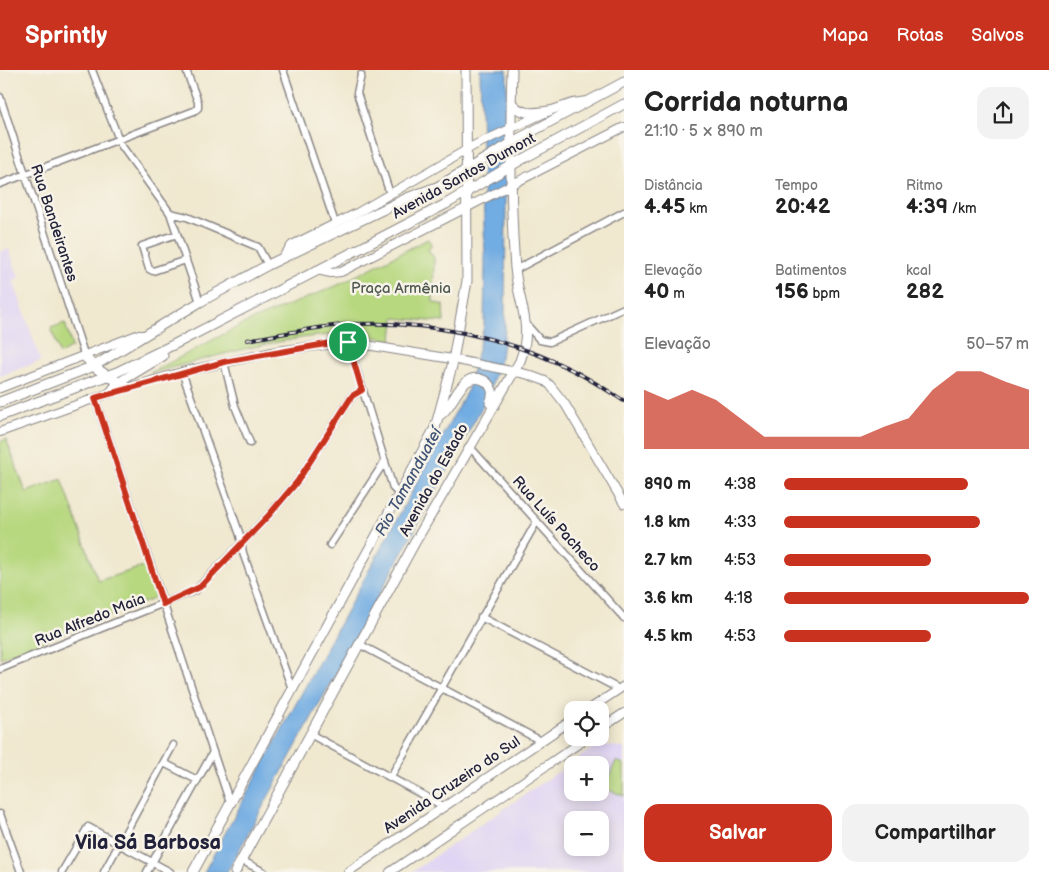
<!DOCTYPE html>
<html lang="pt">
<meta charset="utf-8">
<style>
:root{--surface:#fff;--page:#f2f2f2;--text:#222;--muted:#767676;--accent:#c8321e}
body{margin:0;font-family:"Balsamiq Sans",sans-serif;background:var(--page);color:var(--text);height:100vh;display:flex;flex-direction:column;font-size:19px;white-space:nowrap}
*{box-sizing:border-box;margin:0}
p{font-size:16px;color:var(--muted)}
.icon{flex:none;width:28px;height:28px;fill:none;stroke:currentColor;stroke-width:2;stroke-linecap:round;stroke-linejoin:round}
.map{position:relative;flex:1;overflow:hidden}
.side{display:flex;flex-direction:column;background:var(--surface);width:425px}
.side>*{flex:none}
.fabs{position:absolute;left:564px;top:631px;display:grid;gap:10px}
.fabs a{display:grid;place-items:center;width:45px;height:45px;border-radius:10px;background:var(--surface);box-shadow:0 2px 12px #0003;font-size:25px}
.pin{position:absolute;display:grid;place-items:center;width:42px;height:42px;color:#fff;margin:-21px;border:2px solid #fff;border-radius:50%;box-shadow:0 1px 5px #0007}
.round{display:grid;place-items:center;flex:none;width:52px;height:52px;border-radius:15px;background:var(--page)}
.summary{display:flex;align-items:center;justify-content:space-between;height:85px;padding:0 20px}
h1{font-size:28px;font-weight:700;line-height:38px}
.figures{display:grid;grid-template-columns:repeat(3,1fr);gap:8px;height:85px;padding:5px 20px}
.figures div{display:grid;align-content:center}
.figures b{font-size:21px;font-weight:700}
.figures small{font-size:14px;font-weight:400}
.figures p{font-size:14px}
.chart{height:140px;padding:10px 20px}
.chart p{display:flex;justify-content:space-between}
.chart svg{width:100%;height:90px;margin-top:5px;fill:var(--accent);opacity:.7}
.button{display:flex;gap:10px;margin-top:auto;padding:10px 20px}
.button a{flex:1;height:58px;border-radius:15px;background:var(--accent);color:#fff;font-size:20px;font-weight:700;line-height:58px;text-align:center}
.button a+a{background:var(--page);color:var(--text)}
ul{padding:0 20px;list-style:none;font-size:16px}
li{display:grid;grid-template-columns:80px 60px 1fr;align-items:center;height:38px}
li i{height:12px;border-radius:6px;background:var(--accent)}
header{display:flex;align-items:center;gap:30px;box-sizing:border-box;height:70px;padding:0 25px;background:var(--accent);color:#fff}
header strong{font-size:24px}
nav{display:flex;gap:28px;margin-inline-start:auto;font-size:18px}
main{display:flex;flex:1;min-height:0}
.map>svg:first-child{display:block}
.built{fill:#e0d4f4;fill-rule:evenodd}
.green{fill:#b8d880;stroke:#6d7d5e}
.water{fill:#71ace2;stroke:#4a678e}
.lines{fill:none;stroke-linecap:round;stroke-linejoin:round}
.minor-casing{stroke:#898585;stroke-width:9}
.major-casing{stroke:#898585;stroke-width:10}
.highway-casing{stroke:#898585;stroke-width:11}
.minor{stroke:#fff;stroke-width:6}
.major{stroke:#fff;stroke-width:8}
.highway{stroke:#fff;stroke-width:9}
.rail-casing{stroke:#22223b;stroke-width:4}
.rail{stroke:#f7f3e8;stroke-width:2;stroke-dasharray:5.5;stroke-linecap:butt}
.route-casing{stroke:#fff;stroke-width:10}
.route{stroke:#c8321e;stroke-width:6}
.labels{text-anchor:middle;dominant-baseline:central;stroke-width:5;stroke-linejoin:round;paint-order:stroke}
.street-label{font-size:15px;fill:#22223b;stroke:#f7f3e8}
.park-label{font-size:15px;fill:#4f5950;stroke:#f7f3e8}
.water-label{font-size:16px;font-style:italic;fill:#3e5275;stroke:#f7f3e8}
.district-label{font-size:20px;font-weight:bold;fill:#22223b;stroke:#f7f3e8}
</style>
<header>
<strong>Sprintly</strong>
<nav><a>Mapa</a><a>Rotas</a><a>Salvos</a></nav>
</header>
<main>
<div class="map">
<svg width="624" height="802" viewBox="0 0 624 802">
<rect width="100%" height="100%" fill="#f7f3e8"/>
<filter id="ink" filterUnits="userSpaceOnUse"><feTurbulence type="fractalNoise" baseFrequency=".02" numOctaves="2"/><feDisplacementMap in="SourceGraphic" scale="10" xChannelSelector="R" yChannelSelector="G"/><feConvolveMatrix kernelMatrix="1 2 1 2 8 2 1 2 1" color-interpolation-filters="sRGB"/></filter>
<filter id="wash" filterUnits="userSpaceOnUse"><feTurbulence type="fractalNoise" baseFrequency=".0096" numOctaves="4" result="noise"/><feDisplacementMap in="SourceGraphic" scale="20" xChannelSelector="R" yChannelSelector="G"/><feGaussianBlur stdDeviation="1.12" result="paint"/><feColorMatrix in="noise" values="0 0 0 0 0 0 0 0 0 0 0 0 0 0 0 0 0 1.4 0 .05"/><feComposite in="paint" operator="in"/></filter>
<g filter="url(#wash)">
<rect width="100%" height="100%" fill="#f0e8cf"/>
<!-- built -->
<path class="built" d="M 9,179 L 19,208 L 13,210 L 41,291 L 0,306 L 0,182 Z
M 599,674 L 624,678 L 624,802 L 412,802 ZM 572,695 L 600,695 L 600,722 L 572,722 ZM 572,750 L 600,750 L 600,778 L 572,778 Z"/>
<!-- green -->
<path class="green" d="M 428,169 L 432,176 L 428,179 L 434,188 L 433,232 L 443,235 L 444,252 L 394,248 L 392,270 C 374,267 356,263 339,264 C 274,268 210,288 148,304 L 245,253 L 336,216 Z
M 65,253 L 72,277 L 60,284 L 51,258 Z
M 6,369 L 26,422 L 62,409 L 98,511 L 145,496 L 155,525 L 153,529 L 0,588 L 0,372 Z
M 616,691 L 624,694 L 624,726 L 604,718 Z"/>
<!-- water -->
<path class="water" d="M 480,0 L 507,0 L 505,260 L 501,287 L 487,328 L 227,802 L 204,802 L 468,319 L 484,256 L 485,195 Z"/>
</g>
<g filter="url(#ink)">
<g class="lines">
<!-- minor casing -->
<g class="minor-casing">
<path id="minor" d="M 92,0 L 121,75 L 170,143 L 200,232
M 283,0 L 335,153
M 361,5 L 357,23 L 390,124
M 0,27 L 85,287
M 0,114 L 194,41 L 198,38 L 198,32 L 186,0
M 170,143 L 187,147 L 258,177 L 268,195
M 177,164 L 142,176 L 149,199 L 153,201 L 186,190
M 515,200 L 624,142
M 526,254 L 540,270 L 550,272 L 624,238
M 348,272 L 393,418 L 399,424
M 224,292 L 235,336 L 250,373
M 182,302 L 240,465 L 243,483 L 292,619
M 95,328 L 230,733
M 469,376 L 624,548
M 330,475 L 385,391
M 481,547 L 619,619
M 359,574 L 541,671
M 0,599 L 196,520 L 269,445 L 297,412 L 352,326 L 363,320
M 310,664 L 445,737
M 164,693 L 197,710
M 390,708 L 537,451
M 0,744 L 21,802
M 241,790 L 264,802
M 62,802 L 88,757 L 170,802
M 104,802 L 173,675
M 147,802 L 213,682"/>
</g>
<!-- major casing -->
<g class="major-casing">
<path id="major" d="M 283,187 L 292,175 L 357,143 L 475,75 L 549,41 L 573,33 L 587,31
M 317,200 L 331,203 L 341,202 L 624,57
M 0,318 L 137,265 L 145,265
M 0,362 L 110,323 L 182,302 L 277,281 L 348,272 L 452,289 L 526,304 L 545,311 L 550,315 L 565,334 L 624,434
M 588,640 L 624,616
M 600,659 L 624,643
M 348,802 L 572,650
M 390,802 L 587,668"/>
</g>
<!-- highway casing -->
<g class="highway-casing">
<path id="highway" d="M 511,32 C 521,46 534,43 549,41
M 85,287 L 97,299 L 126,317
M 110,323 L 118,313 L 163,286
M 0,332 L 94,296 L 200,232 L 268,195 L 407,128 L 437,117 L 518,69 L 624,12
M 440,345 C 454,337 461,300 483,310 C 486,311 489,314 491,318 C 494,323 492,328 490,333
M 0,346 L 117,302 L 177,273 L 446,134 L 519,91 L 624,34
M 193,802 L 435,358 L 452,296 L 467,211 L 466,0
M 235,802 L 414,474 L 520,291 C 534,254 518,234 515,198 C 510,132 510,66 512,0"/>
</g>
<!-- minor -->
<use href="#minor" class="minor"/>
<!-- major -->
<use href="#major" class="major"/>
<!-- highway -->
<use href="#highway" class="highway"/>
<!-- rail casing -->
<g class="rail-casing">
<path id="rail" d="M 247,270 C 283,264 319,256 355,254 C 428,251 507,267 572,300 C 590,309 607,320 624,331"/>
</g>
<!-- rail -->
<use href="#rail" class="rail"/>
</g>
</g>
<g class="lines" filter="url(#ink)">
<!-- route casing -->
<g class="route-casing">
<path id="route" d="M 337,272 L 348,272 L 362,320 L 352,326 L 297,412 L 269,445 L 200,517 L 163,534 L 95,328 L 224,292 Z"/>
</g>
<!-- route -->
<use href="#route" class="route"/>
</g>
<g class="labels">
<!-- street labels -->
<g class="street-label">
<text transform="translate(464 106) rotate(-29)">Avenida Santos Dumont</text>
<text transform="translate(54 153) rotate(72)">Rua Bandeirantes</text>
<text transform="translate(434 410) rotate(-61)">Avenida do Estado</text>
<text transform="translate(556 454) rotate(48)">Rua Luís Pacheco</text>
<text transform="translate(90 550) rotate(-22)">Rua Alfredo Maia</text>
<text transform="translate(452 715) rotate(-34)">Avenida Cruzeiro do Sul</text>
</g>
<!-- park labels -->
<g class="park-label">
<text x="401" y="218">Praça Armênia</text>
</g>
<!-- water labels -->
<g class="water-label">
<text transform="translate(409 412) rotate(-61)">Rio Tamanduateí</text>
</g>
<!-- district labels -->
<g class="district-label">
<text x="148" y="773">Vila Sá Barbosa</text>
</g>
</g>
</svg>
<div class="fabs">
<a><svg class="icon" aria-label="locate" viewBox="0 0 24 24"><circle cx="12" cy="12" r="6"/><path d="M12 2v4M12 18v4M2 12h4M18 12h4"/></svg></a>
<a>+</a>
<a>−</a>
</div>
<div class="pin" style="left:348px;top:272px;background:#1e9e55"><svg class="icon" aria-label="arrive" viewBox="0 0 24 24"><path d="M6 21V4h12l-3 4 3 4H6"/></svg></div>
</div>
<section class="side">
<div class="summary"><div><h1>Corrida noturna</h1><p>21:10 · 5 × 890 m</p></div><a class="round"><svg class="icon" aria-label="share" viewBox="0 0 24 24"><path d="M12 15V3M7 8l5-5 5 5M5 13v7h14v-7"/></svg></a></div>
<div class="figures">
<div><p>Distância</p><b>4.45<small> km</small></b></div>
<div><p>Tempo</p><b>20:42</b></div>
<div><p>Ritmo</p><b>4:39<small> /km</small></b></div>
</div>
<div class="figures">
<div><p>Elevação</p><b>40<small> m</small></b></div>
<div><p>Batimentos</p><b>156<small> bpm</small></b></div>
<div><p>kcal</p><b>282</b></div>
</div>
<div class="chart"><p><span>Elevação</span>50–57 m</p>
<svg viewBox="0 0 160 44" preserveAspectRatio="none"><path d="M0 44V15L10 20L20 15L30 20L40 29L50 38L60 38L70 38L80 38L90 38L100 33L110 29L120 15L130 6L140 6L150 11L160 15V44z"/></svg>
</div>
<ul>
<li><b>890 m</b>4:38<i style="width:75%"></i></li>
<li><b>1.8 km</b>4:33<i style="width:80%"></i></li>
<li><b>2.7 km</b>4:53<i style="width:60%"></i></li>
<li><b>3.6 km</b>4:18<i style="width:100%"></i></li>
<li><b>4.5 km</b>4:53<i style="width:60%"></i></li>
</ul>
<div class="button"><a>Salvar</a><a>Compartilhar</a></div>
</section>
</main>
